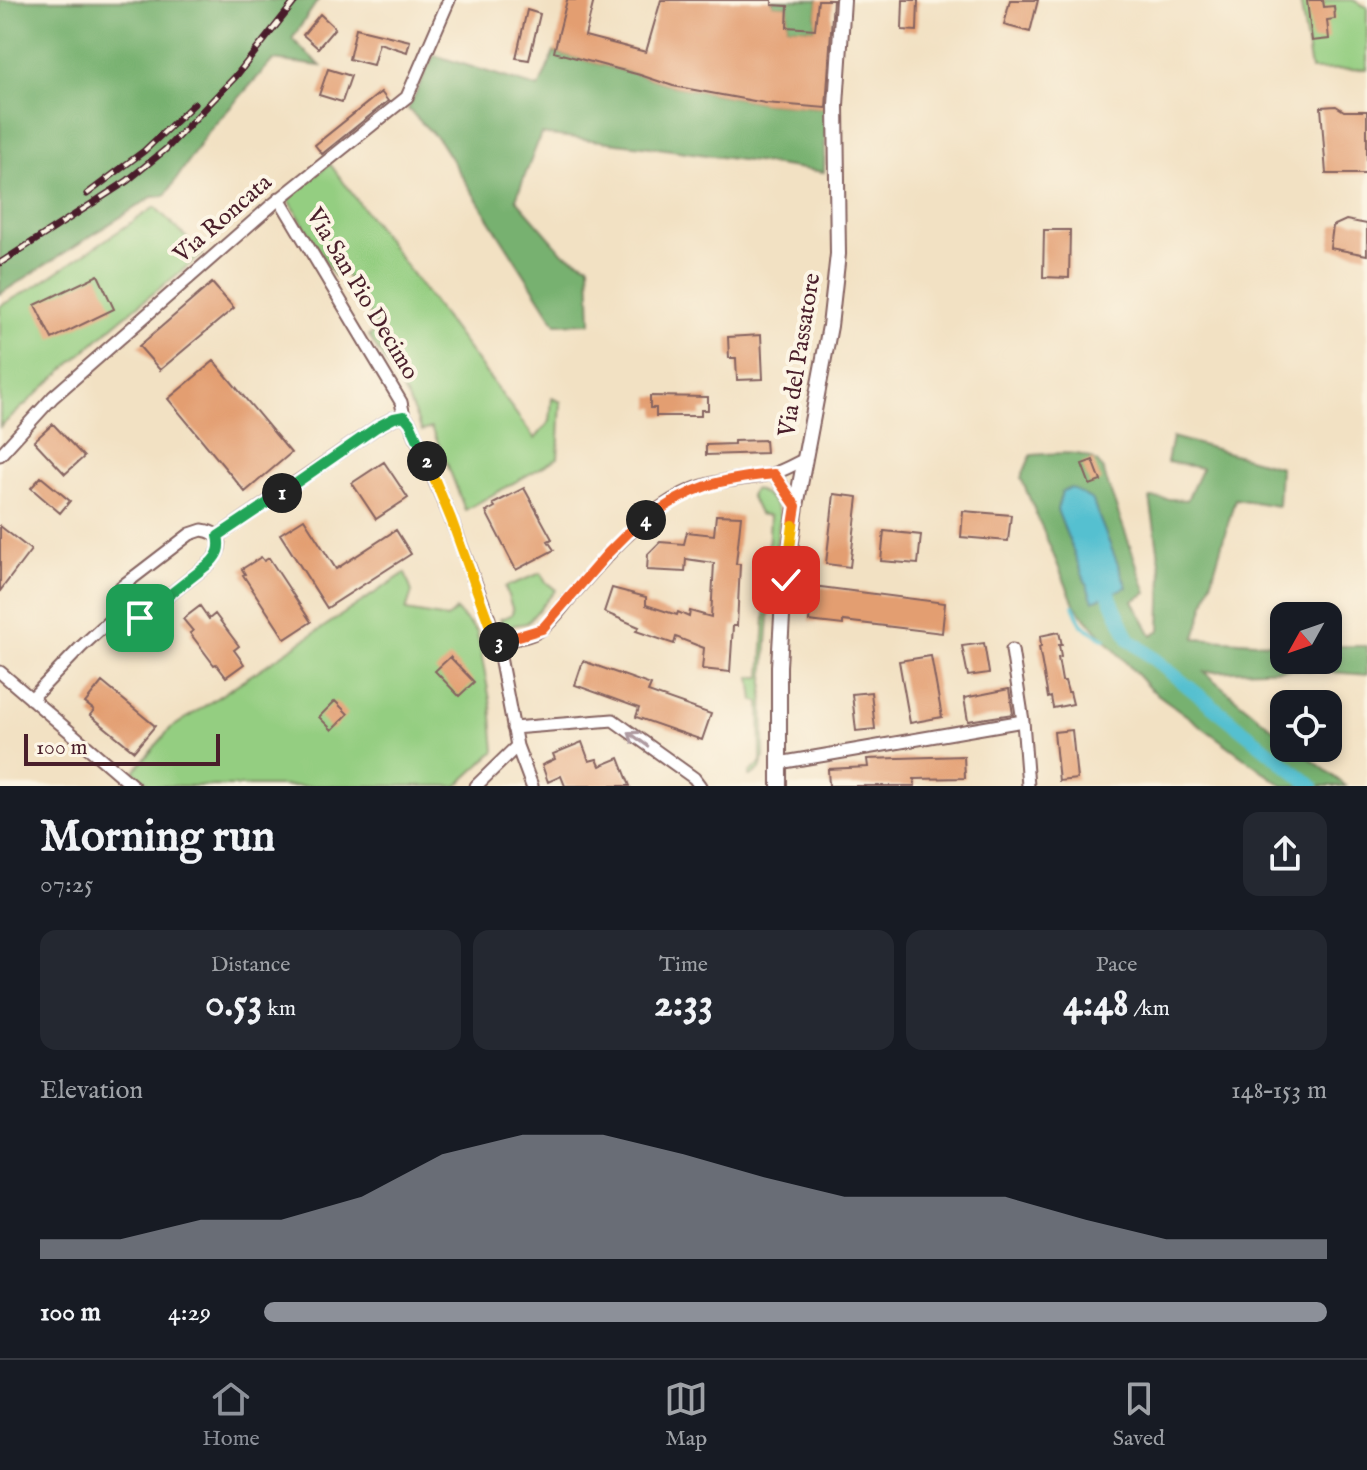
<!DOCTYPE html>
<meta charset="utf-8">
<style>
:root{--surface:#171b24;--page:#242831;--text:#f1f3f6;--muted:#9ea1a6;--line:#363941;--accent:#8c9099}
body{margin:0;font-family:"IM FELL English",serif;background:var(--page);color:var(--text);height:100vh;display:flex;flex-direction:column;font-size:30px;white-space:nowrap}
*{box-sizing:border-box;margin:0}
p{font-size:26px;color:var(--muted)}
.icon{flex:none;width:44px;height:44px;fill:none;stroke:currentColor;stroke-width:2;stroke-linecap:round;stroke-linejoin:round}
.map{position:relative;height:786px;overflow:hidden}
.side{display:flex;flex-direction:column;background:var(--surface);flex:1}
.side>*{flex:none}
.needle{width:52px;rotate:230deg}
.tools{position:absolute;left:1270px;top:602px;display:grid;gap:16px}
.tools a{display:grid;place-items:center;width:72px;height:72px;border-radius:16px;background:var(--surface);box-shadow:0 4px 12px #0003;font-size:40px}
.scale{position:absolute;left:24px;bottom:20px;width:196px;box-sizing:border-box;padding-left:8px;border:4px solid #4a1f2b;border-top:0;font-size:22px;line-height:28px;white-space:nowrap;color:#4a1f2b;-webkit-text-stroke:6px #fcf5e5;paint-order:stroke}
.pin{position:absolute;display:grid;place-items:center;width:68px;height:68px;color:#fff;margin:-34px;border-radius:16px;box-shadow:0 4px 12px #0006}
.km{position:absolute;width:40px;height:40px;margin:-20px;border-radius:50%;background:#222;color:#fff;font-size:22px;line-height:40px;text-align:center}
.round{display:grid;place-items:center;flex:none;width:84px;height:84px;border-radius:16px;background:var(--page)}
.head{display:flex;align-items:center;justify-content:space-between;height:136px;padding:0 40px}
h1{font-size:44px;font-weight:800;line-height:60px}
.stats{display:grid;grid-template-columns:repeat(3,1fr);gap:12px;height:136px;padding:8px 40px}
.stats div{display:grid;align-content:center;border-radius:16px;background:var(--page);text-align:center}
.stats b{font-size:40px;font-weight:800}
.stats small{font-size:22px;font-weight:400}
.stats p{font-size:22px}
.chart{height:224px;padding:16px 40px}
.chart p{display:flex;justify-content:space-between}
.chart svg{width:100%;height:144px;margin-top:8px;fill:var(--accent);opacity:.7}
ul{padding:0 40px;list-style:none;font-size:26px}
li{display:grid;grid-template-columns:128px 96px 1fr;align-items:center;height:60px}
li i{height:20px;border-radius:10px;background:var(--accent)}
.tabs{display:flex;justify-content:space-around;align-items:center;height:112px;border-top:2px solid var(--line);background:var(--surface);font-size:22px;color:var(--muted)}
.tabs a{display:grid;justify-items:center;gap:4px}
.tabs .on{color:var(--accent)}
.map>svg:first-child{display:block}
.green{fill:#94ce81;stroke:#6f7656;stroke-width:2}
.forest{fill:#77b16f;stroke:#60684d;stroke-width:2}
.water{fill:#55c0d0;stroke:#50707e;stroke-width:2}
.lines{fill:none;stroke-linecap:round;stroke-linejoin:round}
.stream{stroke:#55c0d0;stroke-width:4}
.canal{stroke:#55c0d0;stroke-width:14}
.building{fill:#e39e71}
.minor-casing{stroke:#856360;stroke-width:15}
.tertiary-casing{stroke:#856360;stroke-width:18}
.minor{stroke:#fff;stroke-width:11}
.tertiary{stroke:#fff;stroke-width:14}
.rail-casing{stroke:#4a1f2b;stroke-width:7}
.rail{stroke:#fcf5e5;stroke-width:4;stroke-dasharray:12;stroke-linecap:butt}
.oneway{stroke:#ae9aa0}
.split-1-casing{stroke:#fff;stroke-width:16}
.split-2-casing{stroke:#fff;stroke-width:16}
.split-3-casing{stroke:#fff;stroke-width:16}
.split-4-casing{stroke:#fff;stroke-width:16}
.split-5-casing{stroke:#fff;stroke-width:16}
.split-6-casing{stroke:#fff;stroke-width:16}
.split-1{stroke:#22a559;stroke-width:10}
.split-2{stroke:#22a559;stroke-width:10}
.split-3{stroke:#f5b400;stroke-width:10}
.split-4{stroke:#f0652b;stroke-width:10}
.split-5{stroke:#f0652b;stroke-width:10}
.split-6{stroke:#f5b400;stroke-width:10}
.labels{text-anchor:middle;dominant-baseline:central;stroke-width:8;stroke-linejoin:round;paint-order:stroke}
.street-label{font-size:24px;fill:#4a1f2b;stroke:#fcf5e5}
</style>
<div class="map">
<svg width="1367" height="786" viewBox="0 0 1367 786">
<rect width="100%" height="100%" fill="#fcf5e5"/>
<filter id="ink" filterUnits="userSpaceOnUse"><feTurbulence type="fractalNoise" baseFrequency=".0125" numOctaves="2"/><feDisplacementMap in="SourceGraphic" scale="16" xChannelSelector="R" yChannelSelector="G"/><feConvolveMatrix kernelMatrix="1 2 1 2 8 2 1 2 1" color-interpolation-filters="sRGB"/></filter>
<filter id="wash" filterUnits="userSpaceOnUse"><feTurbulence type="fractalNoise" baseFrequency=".006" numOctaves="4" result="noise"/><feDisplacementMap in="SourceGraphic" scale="32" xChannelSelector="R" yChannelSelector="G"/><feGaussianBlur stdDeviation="1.8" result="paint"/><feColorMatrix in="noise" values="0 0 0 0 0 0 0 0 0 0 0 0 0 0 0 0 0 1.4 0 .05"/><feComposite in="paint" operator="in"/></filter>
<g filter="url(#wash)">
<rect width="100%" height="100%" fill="#f2e1c3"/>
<!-- green -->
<path class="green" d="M 1300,0 L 1353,0 L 1367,7 L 1367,69 L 1311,70 Z
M 330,164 L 535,439 L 550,421 L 552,398 L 561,402 L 558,458 L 465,510 L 445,458 L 436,461 L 444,455 L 431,428 L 422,431 L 408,399 L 369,336 L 378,329 L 343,270 L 334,276 L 289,200 L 291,195 Z
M 155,207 L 203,254 L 116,323 L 0,427 L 0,306 L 36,286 Z
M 754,489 C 767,494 776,502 780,516 L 770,591 L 766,591 L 770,516 L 759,514 L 750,495 Z
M 405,573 L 412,592 L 406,611 L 447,618 L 456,610 L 477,632 L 491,705 L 495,751 L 457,786 L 151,786 L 134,771 L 170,729 Z
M 541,573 L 546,582 L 556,590 L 527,623 L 504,627 L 500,619 L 511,615 L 513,611 L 505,587 Z
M 766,604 L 770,604 L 763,693 L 764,758 L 760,769 L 751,776 L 749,776 L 749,773 L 759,765 L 761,760 L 760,702 L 754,701 L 751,677 L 761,677 Z"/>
<!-- forest -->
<path class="forest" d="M 0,0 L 318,0 L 292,39 L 321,66 L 273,60 L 208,132 L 165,196 L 152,197 L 0,294 Z
M 772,0 L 818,0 L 815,29 L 787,27 L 788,6 L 772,5 Z
M 554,52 L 640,75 L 673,86 L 765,103 L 826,108 L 824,172 L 651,147 L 541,134 L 516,199 L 563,253 L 589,265 L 591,323 L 556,324 L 439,140 L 408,109 L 434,55 L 539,88 Z
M 1172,437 L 1280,467 L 1278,506 L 1235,499 L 1195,638 L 1284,644 L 1284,660 L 1328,660 L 1328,646 L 1367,646 L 1367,675 L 1293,669 L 1204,672 L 1284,738 L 1284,748 L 1297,748 L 1346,786 L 1283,786 L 1149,688 L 1075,606 L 1021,478 L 1031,455 C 1053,454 1088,447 1102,468 L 1147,593 L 1133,601 L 1152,635 L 1160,630 L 1162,575 L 1150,498 L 1187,500 L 1202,468 L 1167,462 Z"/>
<!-- water -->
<path class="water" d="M 1071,488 L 1092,500 L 1127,587 L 1093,601 L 1057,510 L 1062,491 Z"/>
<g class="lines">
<!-- stream -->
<path class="stream" d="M 1073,606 L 1082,625 L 1105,639"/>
<!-- canal -->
<path class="canal" d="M 1109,595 L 1129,639 L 1312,786"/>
</g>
<g id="blocks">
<!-- building -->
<path class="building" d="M 567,0 L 594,0 L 585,36 L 646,52 L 661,0 L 772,0 L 772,5 L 788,6 L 787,27 L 815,29 L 818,0 L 833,0 L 826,108 L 765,103 L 673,86 L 640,75 L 554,52 Z
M 903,0 L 918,0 L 917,31 L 902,30 Z
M 1010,0 L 1038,0 L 1030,32 L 1004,25 Z
M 1310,0 L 1323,0 L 1324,7 L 1334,6 L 1335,19 L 1327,20 L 1329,39 L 1312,41 L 1307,1 Z
M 527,10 L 540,14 L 529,60 L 516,58 Z
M 320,14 L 335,28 L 318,48 L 303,35 Z
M 356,28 L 410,41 L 407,52 L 379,43 L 373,65 L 349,59 Z
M 328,69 L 351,76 L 342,102 L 319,95 Z
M 381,92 L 388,101 L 322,154 L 315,145 Z
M 1336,106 L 1344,111 L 1367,111 L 1367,174 L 1326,174 L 1321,107 Z
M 1346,220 L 1367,224 L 1367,255 L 1330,248 L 1333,226 Z
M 1044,230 L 1070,230 L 1069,278 L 1043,277 Z
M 98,275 L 114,309 L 52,339 L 35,305 Z
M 212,283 L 234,308 L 160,370 L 139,346 Z
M 761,335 L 763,379 L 737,380 L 736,358 L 729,358 L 728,337 Z
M 214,361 L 291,453 L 245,492 L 168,399 Z
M 650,396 L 708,397 L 708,410 L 701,410 L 701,416 L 656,416 L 656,408 L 650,408 Z
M 53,424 L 84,457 L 65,474 L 34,441 Z
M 765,440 L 766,453 L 706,455 L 706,445 L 734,444 L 734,441 Z
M 1093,460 L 1101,481 L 1090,485 L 1082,464 Z
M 384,462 L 408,498 L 376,519 L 352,483 Z
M 41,477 L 70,501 L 60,513 L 31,488 Z
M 524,488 L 552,539 L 548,541 L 554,550 L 516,570 L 486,512 L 495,507 L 493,504 Z
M 834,494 L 858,497 L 850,567 L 826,564 Z
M 963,511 L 1011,515 L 1008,541 L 961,537 Z
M 716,515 L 741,516 L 736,564 L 740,564 L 737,626 L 733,626 L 730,672 L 702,669 L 704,648 L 676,637 L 674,644 L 636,631 L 639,627 L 604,612 L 612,588 L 646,597 L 646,605 L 677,615 L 678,612 L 689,617 L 690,611 L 711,617 L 714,563 L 686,559 L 685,572 L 647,570 L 648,554 L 660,542 L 684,544 L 687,532 L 714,535 Z
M 304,519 L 336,569 L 396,530 L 411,554 L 327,608 L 280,534 Z
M 0,526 L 31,550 L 0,591 Z
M 884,531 L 921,535 L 918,564 L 881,561 Z
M 261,557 L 264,561 L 269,558 L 311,622 L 285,639 L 243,575 L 245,574 L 242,569 Z
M 813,586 L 945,603 L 942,633 L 843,621 L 843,625 L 809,621 Z
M 200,606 L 209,619 L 215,614 L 239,646 L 234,650 L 244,664 L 226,677 L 216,664 L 214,665 L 190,633 L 193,631 L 183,619 Z
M 1059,632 L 1062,645 L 1059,645 L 1061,657 L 1058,658 L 1062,681 L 1065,681 L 1068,692 L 1070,692 L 1073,704 L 1053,708 L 1051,697 L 1048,698 L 1047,692 L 1039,647 L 1041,646 L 1040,636 Z
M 984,643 L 989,673 L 968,676 L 962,646 Z
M 931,656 L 942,717 L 910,723 L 899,661 Z
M 450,657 L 474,682 L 459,696 L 435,671 Z
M 583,661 L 651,685 L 648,692 L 711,714 L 702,740 L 636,717 L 639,708 L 575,685 Z
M 102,682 L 155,726 L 134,751 L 90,715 L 94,710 L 85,703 Z
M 1009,689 L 1013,714 L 968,721 L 964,698 Z
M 871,692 L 875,729 L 856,731 L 852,694 Z
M 335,701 L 348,714 L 332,730 L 319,717 Z
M 1072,730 L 1077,779 L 1059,781 L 1054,732 Z
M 582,742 L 589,761 L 597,759 L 600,766 L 619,758 L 630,786 L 565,786 L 561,776 L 548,782 L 542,765 L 555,759 L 553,754 Z
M 964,756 L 965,778 L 914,779 L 915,786 L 829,786 L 828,769 L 868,767 L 867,759 Z"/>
</g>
</g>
<g filter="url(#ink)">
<use href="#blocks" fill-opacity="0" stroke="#856360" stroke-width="2"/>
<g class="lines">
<!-- minor casing -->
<g class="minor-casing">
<path id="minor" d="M 279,198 L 401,402 L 404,416 L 410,423 L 451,519 L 489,619 L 500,657 L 517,746 L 532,786
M 0,455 L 53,397 L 272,205 L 407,97 L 449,0
M 774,474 L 796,506
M 202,530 C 224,533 224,548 210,563 L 140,618 L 128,620 C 112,615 111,599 121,587 L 190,534 Z
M 218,536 L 377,427 L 394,418 L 404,416
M 496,643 C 511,639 531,638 543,628 C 555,619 565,603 575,592 C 607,555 639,517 683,494 C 714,478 740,481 772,474 C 783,471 795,464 805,459
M 1012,650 L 1023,721 L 1028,786
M 0,672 L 133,786
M 31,699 L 81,647 L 117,614
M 513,728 L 613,720 L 694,778 L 700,786
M 779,763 L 1023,721
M 476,786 L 517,746"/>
</g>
<!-- tertiary casing -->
<g class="tertiary-casing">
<path id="tertiary" d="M 779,786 L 779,666 L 783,600 L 796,506 L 830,326 L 838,254 L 836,105 L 843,0"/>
</g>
<!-- minor -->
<use href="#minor" class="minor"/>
<!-- tertiary -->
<use href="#tertiary" class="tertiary"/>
<!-- rail casing -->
<g class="rail-casing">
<path id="rail" d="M 87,194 L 144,151 L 194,104
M 0,263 L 127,181 L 166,149 L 236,76 L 296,0"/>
</g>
<!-- rail -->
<use href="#rail" class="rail"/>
</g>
<!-- one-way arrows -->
<defs><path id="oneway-shaft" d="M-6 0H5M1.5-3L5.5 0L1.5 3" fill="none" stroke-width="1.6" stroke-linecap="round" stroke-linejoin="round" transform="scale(2)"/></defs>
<use class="oneway" href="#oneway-shaft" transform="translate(638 739) rotate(-144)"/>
</g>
<g class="lines" filter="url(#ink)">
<!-- split-1 casing -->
<g class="split-1-casing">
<path id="split-1" d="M 140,618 L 210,563 C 218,555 221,548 218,536 L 282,493"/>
</g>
<!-- split-2 casing -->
<g class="split-2-casing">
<path id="split-2" d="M 282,493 L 377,427 L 394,418 L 404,416 L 410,423 L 427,461"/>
</g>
<!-- split-3 casing -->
<g class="split-3-casing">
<path id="split-3" d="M 427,461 L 451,519 L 496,643 L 499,642"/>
</g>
<!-- split-4 casing -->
<g class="split-4-casing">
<path id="split-4" d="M 499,642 L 542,629 L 608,553 L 628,533 L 646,520"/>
</g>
<!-- split-5 casing -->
<g class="split-5-casing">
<path id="split-5" d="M 646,520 C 690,486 720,479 774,474 L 796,506 L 793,525"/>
</g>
<!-- split-6 casing -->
<g class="split-6-casing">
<path id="split-6" d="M 786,580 L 793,525"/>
</g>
<!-- split-1 -->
<use href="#split-1" class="split-1"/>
<!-- split-2 -->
<use href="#split-2" class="split-2"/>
<!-- split-3 -->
<use href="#split-3" class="split-3"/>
<!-- split-4 -->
<use href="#split-4" class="split-4"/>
<!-- split-5 -->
<use href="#split-5" class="split-5"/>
<!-- split-6 -->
<use href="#split-6" class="split-6"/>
</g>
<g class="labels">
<!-- street labels -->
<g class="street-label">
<text transform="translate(223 219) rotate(-41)">Via Roncata</text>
<text transform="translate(362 294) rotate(59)">Via San Pio Decimo</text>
<text transform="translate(800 355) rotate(-81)">Via del Passatore</text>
</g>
</g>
</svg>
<div class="tools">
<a><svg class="needle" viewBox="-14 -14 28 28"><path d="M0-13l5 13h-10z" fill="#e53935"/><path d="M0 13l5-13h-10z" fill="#9ea1a6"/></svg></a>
<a><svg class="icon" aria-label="locate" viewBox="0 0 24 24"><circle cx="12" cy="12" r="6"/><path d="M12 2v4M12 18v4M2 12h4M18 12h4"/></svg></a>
</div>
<div class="scale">100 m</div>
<div class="pin" style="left:140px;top:618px;background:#1e9e55"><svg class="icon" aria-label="arrive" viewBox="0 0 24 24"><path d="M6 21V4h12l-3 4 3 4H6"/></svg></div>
<div class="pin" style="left:786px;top:580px;background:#d93025"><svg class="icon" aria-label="check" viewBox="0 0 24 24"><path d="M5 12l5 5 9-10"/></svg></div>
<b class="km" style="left:282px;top:493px">1</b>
<b class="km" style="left:427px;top:461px">2</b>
<b class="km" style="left:499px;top:642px">3</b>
<b class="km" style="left:646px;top:520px">4</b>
</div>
<section class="side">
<div class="head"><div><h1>Morning run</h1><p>07:25</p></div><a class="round"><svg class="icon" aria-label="share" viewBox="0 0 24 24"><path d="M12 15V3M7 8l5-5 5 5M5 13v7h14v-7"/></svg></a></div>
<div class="stats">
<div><p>Distance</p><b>0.53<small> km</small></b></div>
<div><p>Time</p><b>2:33</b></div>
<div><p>Pace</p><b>4:48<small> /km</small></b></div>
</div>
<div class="chart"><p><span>Elevation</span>148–153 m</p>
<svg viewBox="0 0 160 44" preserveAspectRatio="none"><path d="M0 44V38L10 38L20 32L30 32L40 25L50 12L60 6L70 6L80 12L90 19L100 25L110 25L120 25L130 32L140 38L150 38L160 38V44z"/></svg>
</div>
<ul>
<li><b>100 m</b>4:29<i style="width:100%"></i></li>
</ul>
</section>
<nav class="tabs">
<a class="on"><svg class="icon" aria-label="home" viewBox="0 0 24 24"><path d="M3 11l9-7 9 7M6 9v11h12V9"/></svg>Home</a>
<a><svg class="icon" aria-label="map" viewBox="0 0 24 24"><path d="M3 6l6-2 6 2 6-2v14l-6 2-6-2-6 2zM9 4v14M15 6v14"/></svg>Map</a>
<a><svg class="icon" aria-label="saved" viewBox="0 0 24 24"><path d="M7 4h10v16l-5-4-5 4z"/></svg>Saved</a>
</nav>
